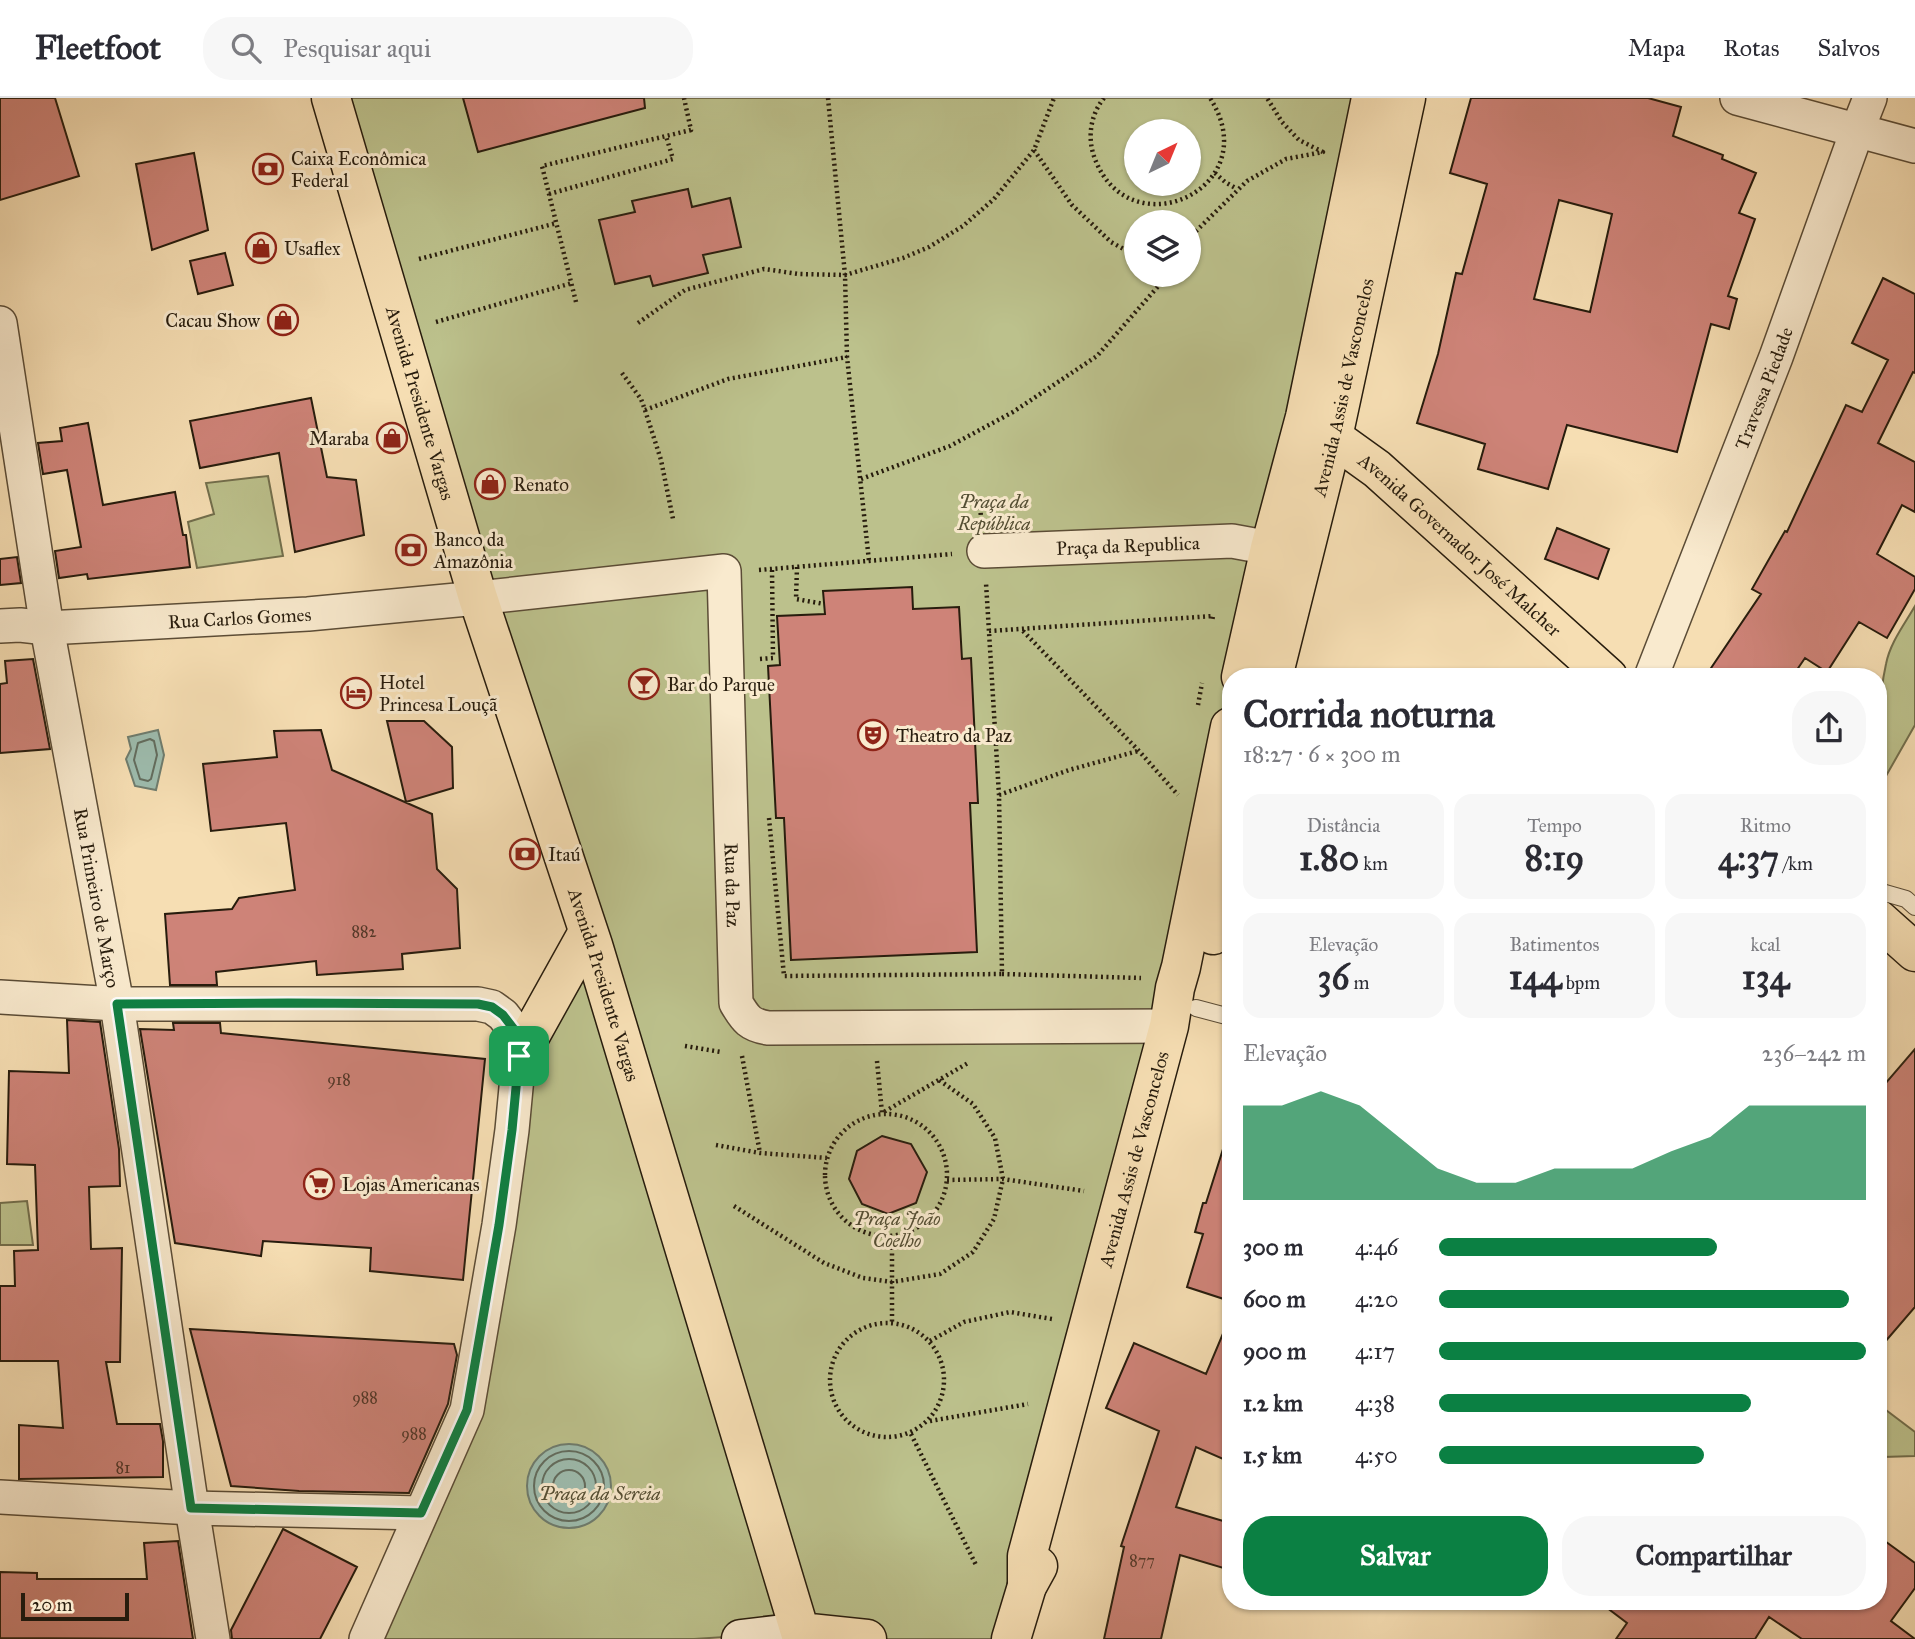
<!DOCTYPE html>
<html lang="pt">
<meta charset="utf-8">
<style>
:root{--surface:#fff;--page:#f7f7f7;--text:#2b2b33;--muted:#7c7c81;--line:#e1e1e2;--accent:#0b8043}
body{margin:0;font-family:"IM FELL Great Primer",serif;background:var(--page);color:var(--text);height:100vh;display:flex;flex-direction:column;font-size:26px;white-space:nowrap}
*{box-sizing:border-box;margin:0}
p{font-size:23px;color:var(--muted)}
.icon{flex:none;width:38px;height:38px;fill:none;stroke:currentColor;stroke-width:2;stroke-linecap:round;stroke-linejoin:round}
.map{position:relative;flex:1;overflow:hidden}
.sheet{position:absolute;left:1222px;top:570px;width:665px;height:942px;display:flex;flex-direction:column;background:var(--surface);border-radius:28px;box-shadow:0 2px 5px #0004}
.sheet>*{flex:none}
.needle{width:46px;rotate:43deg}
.buttons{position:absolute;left:1124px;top:21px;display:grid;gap:14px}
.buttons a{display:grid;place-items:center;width:77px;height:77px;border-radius:50%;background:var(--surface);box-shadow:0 2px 5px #0004;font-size:35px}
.scale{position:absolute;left:21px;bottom:18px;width:108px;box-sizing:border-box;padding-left:7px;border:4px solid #271c0d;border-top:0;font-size:19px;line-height:24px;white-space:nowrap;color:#271c0d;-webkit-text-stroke:5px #f9eace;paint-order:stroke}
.pin{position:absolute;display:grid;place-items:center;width:60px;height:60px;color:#fff;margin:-30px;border-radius:14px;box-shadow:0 4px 10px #0006}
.round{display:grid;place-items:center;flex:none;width:74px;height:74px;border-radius:28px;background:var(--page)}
.head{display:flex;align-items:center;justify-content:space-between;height:119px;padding:0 21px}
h1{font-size:38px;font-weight:700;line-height:52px}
.metrics{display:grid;grid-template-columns:repeat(3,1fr);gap:10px;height:119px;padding:7px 21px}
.metrics div{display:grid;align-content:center;border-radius:18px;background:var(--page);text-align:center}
.metrics b{font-size:35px;font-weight:700}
.metrics small{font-size:19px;font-weight:400}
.metrics p{font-size:19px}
.chart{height:196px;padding:14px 21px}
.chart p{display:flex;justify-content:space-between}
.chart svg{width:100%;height:126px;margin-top:7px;fill:var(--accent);opacity:.7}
.cta{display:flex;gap:14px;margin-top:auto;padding:14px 21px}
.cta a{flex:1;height:80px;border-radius:28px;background:var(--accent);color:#fff;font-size:28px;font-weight:700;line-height:80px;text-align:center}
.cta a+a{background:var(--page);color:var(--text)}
ul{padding:0 21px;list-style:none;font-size:23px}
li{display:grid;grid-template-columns:112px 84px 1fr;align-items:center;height:52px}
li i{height:18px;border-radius:9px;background:var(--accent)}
header{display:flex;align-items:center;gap:42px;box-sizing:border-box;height:98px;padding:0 35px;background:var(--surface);border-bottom:2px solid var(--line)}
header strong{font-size:33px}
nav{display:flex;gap:38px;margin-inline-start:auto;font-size:24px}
.search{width:490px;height:63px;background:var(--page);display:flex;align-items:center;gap:18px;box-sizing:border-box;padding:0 24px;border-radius:28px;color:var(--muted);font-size:26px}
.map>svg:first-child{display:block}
.green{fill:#bcc18c;stroke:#726e4c;stroke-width:2;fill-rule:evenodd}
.water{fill:#9dbcae;stroke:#6e7c6e;stroke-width:2}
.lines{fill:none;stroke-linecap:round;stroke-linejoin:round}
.shore{stroke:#626c5e;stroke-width:2}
.building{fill:#ce8378;stroke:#271c0d;stroke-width:2;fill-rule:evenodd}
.service-casing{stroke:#5b4c36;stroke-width:18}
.minor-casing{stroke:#5b4c36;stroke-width:36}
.secondary-casing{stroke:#271c0d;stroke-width:41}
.primary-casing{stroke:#271c0d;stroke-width:41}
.path{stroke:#271c0d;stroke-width:4.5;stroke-dasharray:2 3.5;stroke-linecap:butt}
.service{stroke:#f9eace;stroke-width:16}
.minor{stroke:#f9eace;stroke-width:33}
.secondary{stroke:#f9eace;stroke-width:38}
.primary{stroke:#f6deb3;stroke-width:38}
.route-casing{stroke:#fff;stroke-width:14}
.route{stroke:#0b8043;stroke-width:9}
.labels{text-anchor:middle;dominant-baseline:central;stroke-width:6;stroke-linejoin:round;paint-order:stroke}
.number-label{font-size:16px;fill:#513628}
.poi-label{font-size:19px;fill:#271c0d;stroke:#f9eace;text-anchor:start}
.street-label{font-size:19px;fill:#271c0d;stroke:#f9eace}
.park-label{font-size:19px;font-style:italic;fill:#544e33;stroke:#f9eace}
</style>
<header>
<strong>Fleetfoot</strong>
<div class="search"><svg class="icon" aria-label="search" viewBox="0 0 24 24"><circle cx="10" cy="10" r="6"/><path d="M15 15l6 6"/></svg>Pesquisar aqui</div>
<nav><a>Mapa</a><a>Rotas</a><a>Salvos</a></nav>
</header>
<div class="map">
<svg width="1915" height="1541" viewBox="0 0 1915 1541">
<rect width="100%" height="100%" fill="#f6deb3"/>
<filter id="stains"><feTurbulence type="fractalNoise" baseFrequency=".00286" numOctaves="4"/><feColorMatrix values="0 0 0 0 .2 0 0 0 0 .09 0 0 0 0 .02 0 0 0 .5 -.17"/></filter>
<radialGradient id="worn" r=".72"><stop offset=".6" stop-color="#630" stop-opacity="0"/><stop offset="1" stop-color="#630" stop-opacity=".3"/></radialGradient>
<!-- green -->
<path class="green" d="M 331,0 L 1371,0 L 1230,579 L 1230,629 L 1011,1541 L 867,1541 L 800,1534 L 694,1541 L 381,1541 L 434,1418 L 534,957 L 587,875 ZM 1136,33 L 1188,33 L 1188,86 L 1136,86 ZM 1136,124 L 1188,124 L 1188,177 L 1136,177 Z
M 268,378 L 283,458 L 197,470 L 188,424 L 214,416 L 206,385 Z
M 1915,508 L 1915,627 L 1878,692 C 1878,650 1877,607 1886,566 C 1890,545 1904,527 1915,508 Z
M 27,1103 L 33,1147 L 0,1147 L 0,1105 Z
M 1878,1306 L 1915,1334 L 1915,1358 L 1883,1359 L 1878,1355 Z"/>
<!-- water -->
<path class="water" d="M 158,632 L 164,657 L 156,692 L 135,688 L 126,661 L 131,651 L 128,639 Z
M527 1388a42 42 0 1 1 84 0a42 42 0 1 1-84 0Z"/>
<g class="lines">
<!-- shore -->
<path class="shore" d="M 150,641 L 154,643 L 157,657 L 151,681 L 148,683 L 140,681 L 134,662 L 138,645 Z
M534 1388a35 35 0 1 1 70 0a35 35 0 1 1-70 0Z
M542 1388a27 27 0 1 1 54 0a27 27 0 1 1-54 0Z
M553 1388a16 16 0 1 1 32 0a16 16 0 1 1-32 0Z"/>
</g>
<!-- building -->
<path class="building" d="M 0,0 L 55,0 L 79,78 L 0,102 Z
M 463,0 L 644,0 L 645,10 L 478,54 Z
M 1471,0 L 1648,0 L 1681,9 L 1673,38 L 1723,57 L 1722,61 L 1756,75 L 1739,115 L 1755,121 L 1728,198 L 1737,201 L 1729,231 L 1711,226 L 1677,354 L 1567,327 L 1548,391 L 1478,371 L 1485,346 L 1417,325 L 1438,256 L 1456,175 L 1462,176 L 1487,86 L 1450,75 ZM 1559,102 L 1612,116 L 1590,214 L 1534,201 Z
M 194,55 L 208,132 L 152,152 L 136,66 Z
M 688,91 L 692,109 L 730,100 L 741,149 L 703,157 L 708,175 L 653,188 L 650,178 L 615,186 L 599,122 L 635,114 L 632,103 Z
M 225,155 L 233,187 L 198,196 L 190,163 Z
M 1883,180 L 1915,196 L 1915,275 L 1913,274 L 1878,345 L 1915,364 L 1915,414 L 1902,407 L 1877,456 L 1915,479 L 1915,491 L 1887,540 L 1859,524 L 1827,574 L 1805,560 L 1792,579 L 1705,579 L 1761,496 L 1752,491 L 1785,433 L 1787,434 L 1846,307 L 1862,314 L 1888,262 L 1852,245 Z
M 311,300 L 327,379 L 356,382 L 364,437 L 295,454 L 279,355 L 200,370 L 190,323 Z
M 88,325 L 103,407 L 175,394 L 183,437 L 186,437 L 190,469 L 88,481 L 87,476 L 59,480 L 55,453 L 81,449 L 67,372 L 43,376 L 38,345 L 62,343 L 60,330 Z
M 1557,430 L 1609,451 L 1598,481 L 1545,461 Z
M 17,459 L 21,485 L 0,487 L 0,461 Z
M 912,489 L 913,511 L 959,509 L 962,561 L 971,560 L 978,705 L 970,705 L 977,854 L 791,862 L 784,720 L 776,720 L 768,568 L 780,567 L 777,518 L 825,516 L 823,493 Z
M 33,561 L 50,651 L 0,655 L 0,586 L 7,585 L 5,563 Z
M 387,623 L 424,623 L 452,649 L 453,690 L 406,704 Z
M 321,632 L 332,672 L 432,716 L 437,771 L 457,791 L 460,850 L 402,856 L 403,871 L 317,877 L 316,863 L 216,874 L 217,887 L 170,887 L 165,816 L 232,811 L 239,800 L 295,792 L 286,725 L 211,733 L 203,666 L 277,659 L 274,633 Z
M 67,922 L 100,924 L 119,1051 L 120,1088 L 89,1089 L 91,1151 L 122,1150 L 120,1264 L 106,1264 L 117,1326 L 160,1326 L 163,1343 L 163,1379 L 19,1381 L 19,1327 L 63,1330 L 58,1263 L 0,1263 L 0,1188 L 15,1188 L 14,1153 L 38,1152 L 35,1067 L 7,1066 L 9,973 L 69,975 Z
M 173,925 L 220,925 L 221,935 L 485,961 L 463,1182 L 370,1173 L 371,1150 L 263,1143 L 261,1158 L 175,1145 L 140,931 L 174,932 Z
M 1915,951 L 1915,1209 L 1878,1252 L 1878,994 Z
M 882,1038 L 911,1046 L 927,1074 L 916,1105 L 888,1116 L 862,1106 L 849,1081 L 857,1053 Z
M 1224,1048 L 1230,1049 L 1230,1203 L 1187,1189 L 1203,1136 L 1195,1134 L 1203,1105 L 1206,1105 Z
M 1230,1219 L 1230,1364 L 1196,1349 L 1176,1409 L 1230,1425 L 1230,1472 L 1180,1457 L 1161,1541 L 1104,1541 L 1124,1449 L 1121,1448 L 1159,1333 L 1106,1310 L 1134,1245 L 1206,1276 Z
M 190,1231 L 454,1246 L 457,1257 L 448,1306 L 409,1395 L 299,1393 L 231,1388 Z
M 283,1431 L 357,1469 L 320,1541 L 232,1541 L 231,1532 Z
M 1878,1438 L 1915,1465 L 1915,1490 L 1891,1523 L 1915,1541 L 1802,1541 L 1769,1519 L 1755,1541 L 1616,1541 L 1627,1525 L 1598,1503 L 1878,1503 Z
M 178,1443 L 193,1541 L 0,1540 L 0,1474 L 37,1475 L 37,1481 L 147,1481 L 144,1445 Z"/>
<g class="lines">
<!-- service casing -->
<g class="service-casing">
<path id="service" d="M 1878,793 L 1906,801 L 1915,809
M 1196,910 L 1230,919"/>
</g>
<!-- minor casing -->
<g class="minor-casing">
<g id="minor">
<path d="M 1737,0 L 1915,48"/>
<path id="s1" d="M 0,225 L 47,530 L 117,906 L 192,1410 L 213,1541"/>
<path id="s2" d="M 984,453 L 1232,443 L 1270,450"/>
<path id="s3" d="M 0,528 L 20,527 L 47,530 L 308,516 L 478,500 L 724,473 L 736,905 C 746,922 750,927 768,930 L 1169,928"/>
<path id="s4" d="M 1651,579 L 1776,259 L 1857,33 L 1870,0"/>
<path d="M 0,899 L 117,906 L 478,906 L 492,909 L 503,917 L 513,930 L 519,958 L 512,1032 L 499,1127 L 467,1312 L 366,1541"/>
<path d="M 0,1399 L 192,1410 L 421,1415"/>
</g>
</g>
<!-- secondary casing -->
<g class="secondary-casing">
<path id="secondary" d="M 741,1541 L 800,1534 L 799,1541"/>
</g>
<!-- primary casing -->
<g class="primary-casing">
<g id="primary">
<path id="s5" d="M 331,0 L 478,500 L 593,847 L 800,1534 L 867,1541"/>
<path id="s6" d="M 1313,325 L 1377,371 L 1608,579"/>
<path d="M 1241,579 L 1270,450 L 1305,319 L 1371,0"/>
<path id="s7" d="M 1273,579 L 1333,339 L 1406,0"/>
<path d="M 1878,821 L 1915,854"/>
<path d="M 1213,837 L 1230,764"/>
<path d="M 519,958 L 588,834"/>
<path id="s8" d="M 1027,1488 L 1027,1458 L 1169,928 L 1175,890 L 1181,869 L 1230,629"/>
<path d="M 1011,1541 L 1027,1488 L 1038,1468"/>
</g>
</g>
<!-- path -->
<path class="path" d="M 828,0 L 845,177 L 847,259 L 869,463
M 1104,0 C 1090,17 1087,41 1095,61 C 1130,153 1268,90 1210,0
M 1034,52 L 1072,107 L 1111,144 L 1136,158
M 1215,75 L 1225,84 L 1237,91
M 549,96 L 673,61 L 666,38
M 1188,141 L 1247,83 L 1286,61 L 1323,54 L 1299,42 L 1282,24 L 1267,0
M 419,161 L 557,125
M 576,204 L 542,68 L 691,32 L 684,0
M 436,224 L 572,185
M 638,225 L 685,192 L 764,171 L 799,176 L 845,177 L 903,160 L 929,149 L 963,128 L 994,101 L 1034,52 L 1054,0
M 622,275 L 641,301 L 645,312 L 661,362 L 673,421
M 645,312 L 728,281 L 847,259
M 861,381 L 950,348 L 1013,314 L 1097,258 L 1168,177
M 980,404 L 981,421
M 797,469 L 796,501 L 824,506
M 759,472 L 952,456
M 989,533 L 1213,518 L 1212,524
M 1023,533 L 1139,653 L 1178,697
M 760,561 L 773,560 L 772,472
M 1198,607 L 1202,585
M 999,697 L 1069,672 L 1138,653
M 769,720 L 784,878 L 1002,876 L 999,697 L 986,485
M 1002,876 L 1141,880
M 685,948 L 721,954
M 742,958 L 760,1055
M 877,963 L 882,1015 L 968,965
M825 1077a61 61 0 1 1 122 0a61 61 0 1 1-122 0Z
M 716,1047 L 760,1055 L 827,1060
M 947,1082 L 1003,1081 L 1084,1093
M 734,1108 L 824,1165 L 863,1180 L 892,1184 L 940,1176 L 973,1154 L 994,1121 L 1003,1081 L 995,1040 L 973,1006 L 939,982
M 892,1139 L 892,1224
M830 1282a57 57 0 1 1 114 0a57 57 0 1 1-114 0Z
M 930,1243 L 964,1224 L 1010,1214 L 1052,1221
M 930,1323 L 1028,1306
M 911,1336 L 977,1469"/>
<!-- service -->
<use href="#service" class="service"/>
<!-- minor -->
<use href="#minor" class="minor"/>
<!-- secondary -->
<use href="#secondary" class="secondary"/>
<!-- primary -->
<use href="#primary" class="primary"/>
</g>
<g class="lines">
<!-- route casing -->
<g class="route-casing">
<path id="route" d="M 288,905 L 478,906 L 492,909 L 503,917 L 513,930 L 519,958 L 512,1032 L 499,1127 L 467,1312 L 421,1415 L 191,1410 L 117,906 Z"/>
</g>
<!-- route -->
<use href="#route" class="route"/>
</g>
<!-- icons -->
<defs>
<g id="bank-ring" transform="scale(1.575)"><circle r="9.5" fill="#f9eace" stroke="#8f2418" stroke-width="1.5"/><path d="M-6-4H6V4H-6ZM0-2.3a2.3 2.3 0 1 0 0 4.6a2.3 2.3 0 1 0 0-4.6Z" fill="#8f2418"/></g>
<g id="shop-ring" transform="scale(1.575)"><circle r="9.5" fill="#f9eace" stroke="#8f2418" stroke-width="1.5"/><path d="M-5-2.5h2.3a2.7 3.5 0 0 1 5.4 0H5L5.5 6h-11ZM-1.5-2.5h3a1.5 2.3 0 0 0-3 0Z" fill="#8f2418"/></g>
<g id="bar-ring" transform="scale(1.575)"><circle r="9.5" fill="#f9eace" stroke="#8f2418" stroke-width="1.5"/><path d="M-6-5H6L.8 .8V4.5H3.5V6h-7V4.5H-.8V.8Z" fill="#8f2418"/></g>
<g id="hotel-ring" transform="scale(1.575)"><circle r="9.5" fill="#f9eace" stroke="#8f2418" stroke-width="1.5"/><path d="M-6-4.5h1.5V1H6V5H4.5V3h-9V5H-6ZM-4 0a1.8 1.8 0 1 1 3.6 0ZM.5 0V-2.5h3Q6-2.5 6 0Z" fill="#8f2418"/></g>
<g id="theatre-ring" transform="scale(1.575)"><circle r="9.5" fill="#f9eace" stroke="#8f2418" stroke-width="1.5"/><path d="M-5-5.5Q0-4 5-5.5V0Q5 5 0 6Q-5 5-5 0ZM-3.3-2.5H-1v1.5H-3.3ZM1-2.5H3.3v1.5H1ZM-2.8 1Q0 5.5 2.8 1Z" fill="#8f2418"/></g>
<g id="supermarket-ring" transform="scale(1.575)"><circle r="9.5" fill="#f9eace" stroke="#8f2418" stroke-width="1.5"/><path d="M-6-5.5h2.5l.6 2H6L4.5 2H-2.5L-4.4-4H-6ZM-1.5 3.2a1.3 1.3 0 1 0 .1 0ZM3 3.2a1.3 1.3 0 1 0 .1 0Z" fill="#8f2418"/></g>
</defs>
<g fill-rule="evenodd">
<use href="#bank-ring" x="268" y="71"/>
<use href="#shop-ring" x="261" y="150"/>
<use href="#shop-ring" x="283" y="222"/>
<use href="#shop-ring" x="392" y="340"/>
<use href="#shop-ring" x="490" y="386"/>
<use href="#bank-ring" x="411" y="452"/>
<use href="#bar-ring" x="644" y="586"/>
<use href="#hotel-ring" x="356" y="595"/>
<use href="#theatre-ring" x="873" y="637"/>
<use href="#bank-ring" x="525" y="756"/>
<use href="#supermarket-ring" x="319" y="1086"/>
</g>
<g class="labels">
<!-- number labels -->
<g class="number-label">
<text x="364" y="833">882</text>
<text x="339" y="981">918</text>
<text x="365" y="1299">988</text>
<text x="414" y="1335">988</text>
<text x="123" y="1369">81</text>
<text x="1142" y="1462">877</text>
</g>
<!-- poi labels -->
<g class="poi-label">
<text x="291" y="60">Caixa Econômica<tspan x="291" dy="22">Federal</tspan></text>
<text x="284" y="150">Usaflex</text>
<text x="260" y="222" text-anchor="end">Cacau Show</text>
<text x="369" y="340" text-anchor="end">Maraba</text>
<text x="513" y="386">Renato</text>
<text x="434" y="441">Banco da<tspan x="434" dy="22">Amazônia</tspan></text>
<text x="379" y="584">Hotel<tspan x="379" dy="22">Princesa Louçã</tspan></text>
<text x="667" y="586">Bar do Parque</text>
<text x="896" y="637">Theatro da Paz</text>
<text x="548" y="756">Itaú</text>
<text x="342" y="1086">Lojas Americanas</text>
</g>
<!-- street labels -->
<g class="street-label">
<text stroke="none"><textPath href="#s7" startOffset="298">Avenida Assis de Vasconcelos</textPath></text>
<text stroke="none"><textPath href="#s4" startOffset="310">Travessa Piedade</textPath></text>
<text stroke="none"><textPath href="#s5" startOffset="318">Avenida Presidente Vargas</textPath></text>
<text stroke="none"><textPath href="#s2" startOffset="144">Praça da Republica</textPath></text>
<text stroke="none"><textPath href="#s6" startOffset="191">Avenida Governador José Malcher</textPath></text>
<text stroke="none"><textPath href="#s3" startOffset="240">Rua Carlos Gomes</textPath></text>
<text stroke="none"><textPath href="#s3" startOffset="1041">Rua da Paz</textPath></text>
<text stroke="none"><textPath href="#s1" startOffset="583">Rua Primeiro de Março</textPath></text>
<text stroke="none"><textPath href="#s5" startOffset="928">Avenida Presidente Vargas</textPath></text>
<text stroke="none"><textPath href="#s8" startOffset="441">Avenida Assis de Vasconcelos</textPath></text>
</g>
<!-- park labels -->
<g class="park-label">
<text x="994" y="403">Praça da<tspan x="994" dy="22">República</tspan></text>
<text x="897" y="1120">Praça João<tspan x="897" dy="22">Coelho</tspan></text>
<text x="600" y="1395">Praça da Sereia</text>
</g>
</g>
<rect width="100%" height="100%" filter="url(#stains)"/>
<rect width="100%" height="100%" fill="url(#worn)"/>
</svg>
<div class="buttons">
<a><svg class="needle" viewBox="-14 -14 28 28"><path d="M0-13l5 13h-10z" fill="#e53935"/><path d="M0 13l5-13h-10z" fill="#7c7c81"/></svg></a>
<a><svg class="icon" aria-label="layers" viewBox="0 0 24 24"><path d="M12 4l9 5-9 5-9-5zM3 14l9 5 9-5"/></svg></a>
</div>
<div class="scale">20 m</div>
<div class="pin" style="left:519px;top:958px;background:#1e9e55"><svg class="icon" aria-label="arrive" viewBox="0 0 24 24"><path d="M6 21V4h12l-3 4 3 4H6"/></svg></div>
<section class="sheet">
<div class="head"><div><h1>Corrida noturna</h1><p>18:27 · 6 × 300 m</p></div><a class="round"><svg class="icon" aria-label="share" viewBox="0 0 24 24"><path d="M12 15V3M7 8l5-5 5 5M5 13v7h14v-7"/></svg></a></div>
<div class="metrics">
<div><p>Distância</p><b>1.80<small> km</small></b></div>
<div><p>Tempo</p><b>8:19</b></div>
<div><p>Ritmo</p><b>4:37<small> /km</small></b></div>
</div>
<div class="metrics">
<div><p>Elevação</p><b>36<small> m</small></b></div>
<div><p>Batimentos</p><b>144<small> bpm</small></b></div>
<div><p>kcal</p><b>134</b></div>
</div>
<div class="chart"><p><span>Elevação</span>236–242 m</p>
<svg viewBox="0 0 160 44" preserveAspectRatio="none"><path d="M0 44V11L10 11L20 6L30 11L40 22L50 33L60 38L70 38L80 33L90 33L100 33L110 27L120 22L130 11L140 11L150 11L160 11V44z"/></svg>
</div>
<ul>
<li><b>300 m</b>4:46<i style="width:65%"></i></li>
<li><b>600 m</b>4:20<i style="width:96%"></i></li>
<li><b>900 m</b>4:17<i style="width:100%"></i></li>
<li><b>1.2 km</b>4:38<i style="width:73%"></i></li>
<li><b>1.5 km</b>4:50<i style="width:62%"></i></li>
</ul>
<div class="cta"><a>Salvar</a><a>Compartilhar</a></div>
</section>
</div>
